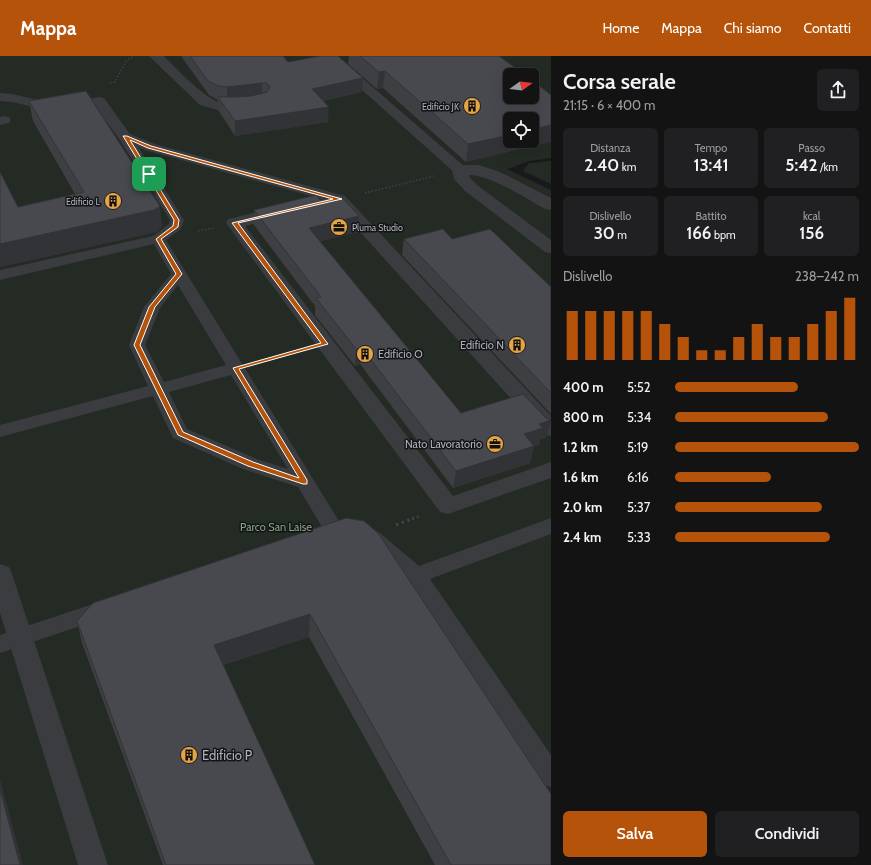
<!DOCTYPE html>
<html lang="it">
<meta charset="utf-8">
<style>
:root{--surface:#131314;--page:#202022;--text:#f1f3f6;--muted:#9d9ea0;--line:#323234;--accent:#b45309}
body{margin:0;font-family:Cabin,sans-serif;background:var(--page);color:var(--text);height:100vh;display:flex;flex-direction:column;font-size:15px;white-space:nowrap}
*{box-sizing:border-box;margin:0}
p{font-size:13px;color:var(--muted)}
.icon{flex:none;width:22px;height:22px;fill:none;stroke:currentColor;stroke-width:2;stroke-linecap:round;stroke-linejoin:round}
.map{position:relative;flex:1;overflow:hidden}
.drawer{display:flex;flex-direction:column;background:var(--surface);width:320px}
.drawer>*{flex:none}
.needle{width:26px;rotate:75deg}
.controls{position:absolute;left:503px;top:12px;display:grid;gap:8px}
.controls a{display:grid;place-items:center;width:36px;height:36px;border-radius:6px;background:var(--surface);box-shadow:0 4px 16px #0002,0 0 0 1px var(--line);font-size:20px}
.pin{position:absolute;display:grid;place-items:center;width:34px;height:34px;color:#fff;margin:-17px;border-radius:8px;box-shadow:0 2px 6px #0006}
.round{display:grid;place-items:center;flex:none;width:42px;height:42px;border-radius:6px;background:var(--page)}
.overview{display:flex;align-items:center;justify-content:space-between;height:68px;padding:0 12px}
h1{font-size:22px;font-weight:600;line-height:30px}
.metrics{display:grid;grid-template-columns:repeat(3,1fr);gap:6px;height:68px;padding:4px 12px}
.metrics div{display:grid;align-content:center;border-radius:6px;background:var(--page);text-align:center}
.metrics b{font-size:17px;font-weight:600}
.metrics small{font-size:11px;font-weight:400}
.metrics p{font-size:11px}
.chart{height:112px;padding:8px 12px}
.chart p{display:flex;justify-content:space-between}
.chart svg{width:100%;height:72px;margin-top:4px;stroke:var(--accent);stroke-width:6}
.cta{display:flex;gap:8px;margin-top:auto;padding:8px 12px}
.cta a{flex:1;height:46px;border-radius:6px;background:var(--accent);color:#fff;font-size:16px;font-weight:600;line-height:46px;text-align:center}
.cta a+a{background:var(--page);color:var(--text)}
ul{padding:0 12px;list-style:none;font-size:13px}
li{display:grid;grid-template-columns:64px 48px 1fr;align-items:center;height:30px}
li i{height:10px;border-radius:5px;background:var(--accent)}
header{display:flex;align-items:center;gap:24px;box-sizing:border-box;height:56px;padding:0 20px;background:var(--accent);color:#fff}
header strong{font-size:19px}
nav{display:flex;gap:22px;margin-inline-start:auto;font-size:14px}
main{display:flex;flex:1;min-height:0}
.map>svg:first-child{display:block}
.green{fill:#232b24;fill-rule:evenodd}
.lines{fill:none;stroke-linecap:round;stroke-linejoin:round}
.path-far2{stroke:#404347;stroke-width:1.5;stroke-dasharray:1.5 2;stroke-linecap:butt}
.path-far1{stroke:#404347;stroke-width:2.5;stroke-dasharray:2 3;stroke-linecap:butt}
.path{stroke:#404347;stroke-width:3;stroke-dasharray:2.5 3.5;stroke-linecap:butt}
.service{fill:#3a3c40;fill-rule:evenodd}
.pedestrian{fill:#3a3c40;fill-rule:evenodd}
.minor{fill:#3a3c40;fill-rule:evenodd}
.wall{fill:#3e3f43}
.shaded-wall{fill:#323337}
.building{fill:#48494e;stroke:#323337}
.route{fill:#b45309;stroke:#fff;fill-rule:evenodd}
.labels{text-anchor:middle;dominant-baseline:central;stroke-width:3;stroke-linejoin:round;paint-order:stroke}
.far-poi-label{font-size:9px;fill:#acb1ba;stroke:#141416;text-anchor:end}
.poi-label{font-size:11px;fill:#acb1ba;stroke:#141416;text-anchor:end}
.park-label{font-size:11px;fill:#85a385;stroke:#141416}
.near-poi-label{font-size:13px;fill:#acb1ba;stroke:#141416;text-anchor:start}
</style>
<header>
<strong>Mappa</strong>
<nav><a>Home</a><a>Mappa</a><a>Chi siamo</a><a>Contatti</a></nav>
</header>
<main>
<div class="map">
<svg width="551" height="809" viewBox="0 0 551 809">
<rect width="100%" height="100%" fill="#19191b"/>
<!-- green -->
<path class="green" d="M 0,0 L 549,0 L 551,1 L 551,102 L 529,105 L 507,113 L 551,134 L 551,809 L 0,809 ZM 510,19 L 532,19 L 532,41 L 510,41 ZM 510,63 L 532,63 L 532,85 L 510,85 Z
M 551,105 L 551,128 L 523,115 L 529,107 Z"/>
<g class="lines">
<!-- path-far2 -->
<path class="path-far2" d="M 110,27 L 115,26 L 127,4 L 133,1
M 365,137 L 434,120
M 198,175 L 213,172"/>
<!-- path-far1 -->
<path class="path-far1" d="M 260,305 L 299,295
M 412,463 L 421,460"/>
<!-- path -->
<path class="path" d="M 396,469 L 414,462"/>
<!-- service -->
<path class="service" d="M 324,0 L 337,0 L 465,111 L 467,114 L 465,117 L 460,118 L 455,117 Z
M 125,77 L 130,78 L 132,81 L 184,164 L 181,173 L 166,184 L 342,470 L 345,475 L 342,480 L 320,488 L 313,485 L 310,480 L 313,475 L 322,471 L 298,431 L 243,413 L 173,382 L 153,340 L 0,381 L 0,369 L 148,330 L 129,289 L 144,251 L 171,218 L 154,188 L 0,224 L 0,214 L 153,180 L 169,168 L 170,164 L 118,81 L 120,78 ZM 178,229 L 226,309 L 164,326 L 145,289 L 160,252 ZM 231,319 L 288,413 L 257,403 L 187,373 L 169,336 Z
M 551,462 L 551,478 L 430,523 L 551,699 L 551,731 L 542,728 L 409,526 L 366,487 L 363,482 L 366,477 L 373,474 L 380,477 L 419,510 Z
M 105,544 L 113,547 L 116,553 L 113,559 L 0,597 L 0,579 Z"/>
<!-- pedestrian -->
<path class="pedestrian" d="M 149,0 L 164,0 C 177,13 207,46 224,47 C 234,48 243,43 252,45 L 254,48 L 252,51 L 224,56 L 200,49 Z
M 284,150 L 290,151 L 292,155 L 290,159 L 245,170 L 453,440 L 551,406 L 551,422 L 448,458 L 440,456 L 226,167 L 228,163 Z"/>
<!-- minor -->
<path class="minor" d="M 0,37 L 12,38 L 60,49 L 99,41 L 104,42 L 130,78 L 155,88 L 345,140 L 551,360 L 551,380 L 543,378 L 333,146 L 145,94 L 120,84 L 95,50 L 60,57 L 12,46 L 0,45 Z
M 4,60 L 9,61 L 11,64 L 9,67 L 0,69 L 0,61 Z
M 460,109 L 479,109 L 500,116 L 551,142 L 551,154 L 545,153 C 525,142 491,119 469,119 L 470,122 L 477,129 L 551,184 L 551,197 L 545,196 L 465,135 L 454,123 L 452,114 L 454,111 Z
M 0,508 L 9,511 L 12,518 L 108,809 L 78,809 L 0,557 Z"/>
</g>
<!-- wall -->
<path class="wall" d="M 181,0 L 283,0 L 288,6 L 363,22 L 362,36 L 323,45 L 328,66 L 235,80 L 219,55 L 218,44 L 209,39 Z
M 348,0 L 499,0 L 466,106 L 383,32 L 377,33 L 348,8 L 349,1 Z
M 29,45 L 162,171 L 156,176 L 0,211 L 0,116 L 18,151 L 75,138 L 33,65 Z
M 320,144 L 359,160 L 358,176 L 320,185 L 461,357 L 546,362 L 551,364 L 547,381 L 540,383 L 539,389 L 534,390 L 530,407 L 453,432 L 360,308 L 355,310 L 315,259 L 315,250 L 254,169 L 254,154 Z
M 404,183 L 452,183 L 551,231 L 551,358 L 402,199 Z
M 346,462 L 551,809 L 435,809 L 309,581 L 223,609 L 315,809 L 163,809 L 82,587 L 77,565 Z"/>
<!-- shaded-wall -->
<path class="shaded-wall" d="M 385,15 L 383,32 L 377,33 L 379,16 Z
M 363,22 L 362,36 L 312,47 L 312,33 Z
M 262,27 L 262,41 L 227,45 L 227,31 Z
M 329,51 L 328,66 L 235,80 L 235,65 Z
M 551,69 L 551,86 L 466,106 L 468,88 L 510,79 L 510,85 L 532,85 L 532,74 Z
M 160,150 L 162,171 L 156,176 L 0,211 L 0,188 Z
M 359,160 L 358,176 L 309,188 L 309,172 Z
M 362,292 L 360,308 L 355,310 L 356,293 Z
M 551,364 L 547,381 L 540,383 L 539,389 L 520,395 L 534,390 L 530,407 L 453,432 L 456,415 L 524,378 L 539,368 Z
M 310,558 L 309,581 L 215,611 L 214,589 Z
M 0,723 L 23,809 L 20,809 L 0,733 Z"/>
<!-- building -->
<path class="building" d="M 190,0 L 283,0 L 288,6 L 320,0 L 338,0 L 363,22 L 312,33 L 329,51 L 235,65 L 218,41 L 237,41 L 251,40 L 267,36 L 270,31 L 267,27 L 262,27 L 227,31 L 218,30 L 208,25 Z
M 360,0 L 499,0 L 525,19 L 510,19 L 510,41 L 532,41 L 532,24 L 551,39 L 551,69 L 532,74 L 532,63 L 510,63 L 510,79 L 468,88 L 385,15 L 379,16 Z
M 86,35 L 160,150 L 154,154 L 0,188 L 0,116 L 18,151 L 84,136 L 29,45 Z
M 316,139 L 320,144 L 340,139 L 359,160 L 309,172 L 461,357 L 523,338 L 546,362 L 551,364 L 539,368 L 543,372 L 524,378 L 534,390 L 456,415 L 362,292 L 356,293 L 316,242 L 321,241 L 254,154 Z
M 443,173 L 452,183 L 490,173 L 551,231 L 551,337 L 404,183 Z
M 346,462 L 364,465 L 378,477 L 551,738 L 551,809 L 451,809 L 310,558 L 214,589 L 315,809 L 166,809 L 77,565 L 93,547 Z
M 0,733 L 20,809 L 0,809 Z"/>
<!-- route -->
<path class="route" d="M 123,80 L 127,80 L 151,90 L 342,143 L 238,167 L 328,288 L 239,313 L 307,424 L 307,428 L 303,428 L 248,410 L 178,379 L 134,289 L 149,251 L 176,218 L 156,183 L 173,170 L 174,164 ZM 130,84 L 148,92 L 333,143 L 232,167 L 321,287 L 233,312 L 299,422 L 253,406 L 183,376 L 140,289 L 155,251 L 182,218 L 161,183 L 178,171 L 179,164 Z"/>
<!-- icons -->
<defs>
<g id="building-disc" transform="scale(0.9)"><circle r="9.5" fill="#e5a547" stroke="#141416"/><path d="M-4-6H4V6H1V3H-1V6H-4ZM-2.5-4.3h1.7v1.8h-1.7ZM.8-4.3h1.7v1.8H.8ZM-2.5-1h1.7V.8h-1.7ZM.8-1h1.7V.8H.8Z" fill="#111"/></g>
<g id="office-disc" transform="scale(0.9)"><circle r="9.5" fill="#e5a547" stroke="#141416"/><path d="M-6-3h4V-5.5h4V-3h4V5H-6ZM-1-4.5V-3h2v-1.5ZM-6 0V1H6V0Z" fill="#111"/></g>
</defs>
<g fill-rule="evenodd">
<use href="#building-disc" x="472" y="50"/>
<use href="#building-disc" x="113" y="145"/>
<use href="#office-disc" x="339" y="171"/>
<use href="#building-disc" x="517" y="289"/>
<use href="#building-disc" x="365" y="298"/>
<use href="#office-disc" x="495" y="388"/>
<use href="#building-disc" x="189" y="699"/>
</g>
<g class="labels">
<!-- far-poi labels -->
<g class="far-poi-label">
<text x="459" y="50">Edificio JK</text>
<text x="100" y="145">Edificio L</text>
<text x="352" y="171" text-anchor="start">Pluma Studio</text>
</g>
<!-- poi labels -->
<g class="poi-label">
<text x="504" y="289">Edificio N</text>
<text x="378" y="298" text-anchor="start">Edificio O</text>
<text x="482" y="388">Nato Lavoratorio</text>
</g>
<!-- park labels -->
<g class="park-label">
<text x="276" y="471">Parco San Laise</text>
</g>
<!-- near-poi labels -->
<g class="near-poi-label">
<text x="202" y="699">Edificio P</text>
</g>
</g>
</svg>
<div class="controls">
<a><svg class="needle" viewBox="-14 -14 28 28"><path d="M0-13l5 13h-10z" fill="#e53935"/><path d="M0 13l5-13h-10z" fill="#9d9ea0"/></svg></a>
<a><svg class="icon" aria-label="locate" viewBox="0 0 24 24"><circle cx="12" cy="12" r="6"/><path d="M12 2v4M12 18v4M2 12h4M18 12h4"/></svg></a>
</div>
<div class="pin" style="left:149px;top:118px;background:#1e9e55"><svg class="icon" aria-label="arrive" viewBox="0 0 24 24"><path d="M6 21V4h12l-3 4 3 4H6"/></svg></div>
</div>
<section class="drawer">
<div class="overview"><div><h1>Corsa serale</h1><p>21:15 · 6 × 400 m</p></div><a class="round"><svg class="icon" aria-label="share" viewBox="0 0 24 24"><path d="M12 15V3M7 8l5-5 5 5M5 13v7h14v-7"/></svg></a></div>
<div class="metrics">
<div><p>Distanza</p><b>2.40<small> km</small></b></div>
<div><p>Tempo</p><b>13:41</b></div>
<div><p>Passo</p><b>5:42<small> /km</small></b></div>
</div>
<div class="metrics">
<div><p>Dislivello</p><b>30<small> m</small></b></div>
<div><p>Battito</p><b>166<small> bpm</small></b></div>
<div><p>kcal</p><b>156</b></div>
</div>
<div class="chart"><p><span>Dislivello</span>238–242 m</p>
<svg viewBox="0 0 160 44" preserveAspectRatio="none"><path d="M5 44V14M15 44V14M25 44V14M35 44V14M45 44V14M55 44V22M65 44V30M75 44V38M85 44V38M95 44V30M105 44V22M115 44V30M125 44V30M135 44V22M145 44V14M155 44V6"/></svg>
</div>
<ul>
<li><b>400 m</b>5:52<i style="width:67%"></i></li>
<li><b>800 m</b>5:34<i style="width:83%"></i></li>
<li><b>1.2 km</b>5:19<i style="width:100%"></i></li>
<li><b>1.6 km</b>6:16<i style="width:52%"></i></li>
<li><b>2.0 km</b>5:37<i style="width:80%"></i></li>
<li><b>2.4 km</b>5:33<i style="width:84%"></i></li>
</ul>
<div class="cta"><a>Salva</a><a>Condividi</a></div>
</section>
</main>
